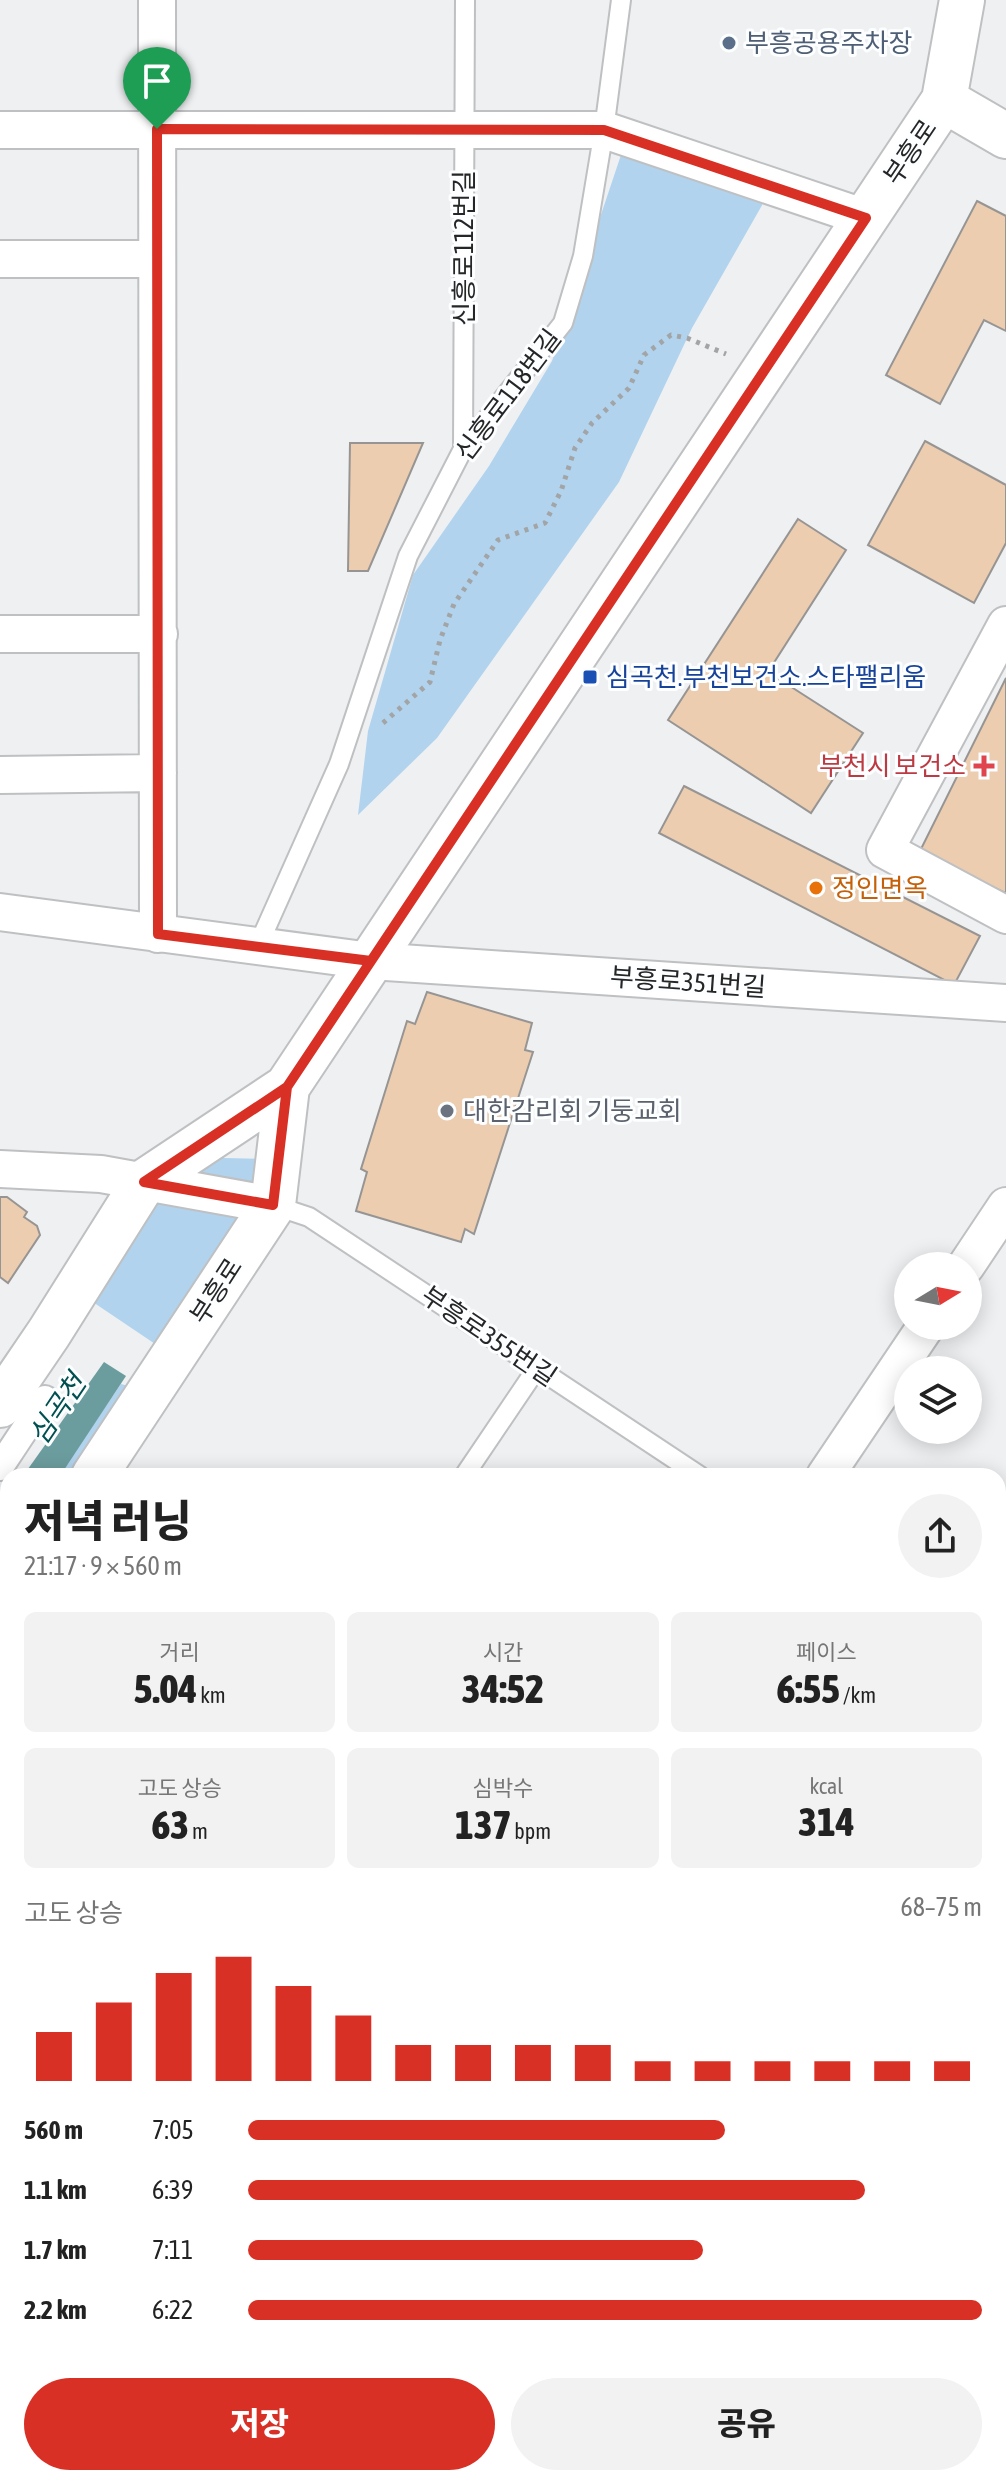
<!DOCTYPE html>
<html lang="ko">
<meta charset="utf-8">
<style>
:root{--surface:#fff;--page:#f2f2f2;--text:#222;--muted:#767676;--accent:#d93025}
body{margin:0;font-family:"Asap Condensed","Noto Sans KR",sans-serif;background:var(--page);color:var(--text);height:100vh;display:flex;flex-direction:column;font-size:30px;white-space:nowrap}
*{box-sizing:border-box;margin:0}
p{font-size:26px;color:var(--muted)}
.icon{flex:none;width:44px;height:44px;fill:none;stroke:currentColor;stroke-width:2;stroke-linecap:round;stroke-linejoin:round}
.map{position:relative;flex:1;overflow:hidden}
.panel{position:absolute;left:0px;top:1468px;width:1006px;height:1018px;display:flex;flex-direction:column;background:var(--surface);border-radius:24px 24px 0 0;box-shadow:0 4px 20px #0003}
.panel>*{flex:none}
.needle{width:52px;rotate:80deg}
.fabs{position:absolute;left:894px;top:1252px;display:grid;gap:16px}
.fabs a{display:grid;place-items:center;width:88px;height:88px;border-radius:50%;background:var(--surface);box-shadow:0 4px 20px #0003;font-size:40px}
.pin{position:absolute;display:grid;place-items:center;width:68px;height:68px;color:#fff;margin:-82px -34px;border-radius:50% 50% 50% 0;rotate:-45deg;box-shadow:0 0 8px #0007}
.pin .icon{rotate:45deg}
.round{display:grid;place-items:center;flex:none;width:84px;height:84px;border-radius:42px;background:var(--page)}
.head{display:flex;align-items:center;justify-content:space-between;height:136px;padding:0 24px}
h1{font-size:44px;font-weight:800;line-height:60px}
.metrics{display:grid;grid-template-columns:repeat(3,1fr);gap:12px;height:136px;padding:8px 24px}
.metrics div{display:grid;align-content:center;border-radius:12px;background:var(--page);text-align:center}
.metrics b{font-size:40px;font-weight:800}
.metrics small{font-size:22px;font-weight:400}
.metrics p{font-size:22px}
.chart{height:224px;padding:16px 24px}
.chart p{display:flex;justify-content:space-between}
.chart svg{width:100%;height:144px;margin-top:8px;stroke:var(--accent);stroke-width:6}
.cta{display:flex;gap:16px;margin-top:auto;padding:16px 24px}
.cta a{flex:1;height:92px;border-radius:48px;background:var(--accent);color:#fff;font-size:32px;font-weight:800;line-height:92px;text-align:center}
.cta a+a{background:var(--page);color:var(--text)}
ul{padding:0 24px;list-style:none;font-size:26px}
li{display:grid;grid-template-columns:128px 96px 1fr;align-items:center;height:60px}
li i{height:20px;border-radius:10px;background:var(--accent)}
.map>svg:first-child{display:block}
.green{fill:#b1d3ee}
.water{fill:#6c9d9e}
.building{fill:#eccdb0;stroke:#979594;stroke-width:2}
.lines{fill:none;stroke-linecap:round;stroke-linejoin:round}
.service-casing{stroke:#bec0c2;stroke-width:22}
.pedestrian-casing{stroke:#bec0c2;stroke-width:30}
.minor-casing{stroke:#bec0c2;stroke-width:40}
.tertiary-casing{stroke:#bec0c2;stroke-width:48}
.path{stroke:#a2a4a5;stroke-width:5;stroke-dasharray:4 6;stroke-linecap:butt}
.service{stroke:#fff;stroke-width:18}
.pedestrian{stroke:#fff;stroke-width:26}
.minor{stroke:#fff;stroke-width:36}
.tertiary{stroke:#fff;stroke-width:44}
.route-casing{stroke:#fff;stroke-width:16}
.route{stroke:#d93025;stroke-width:10}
.service-dot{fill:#5c6f8a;stroke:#fcfeff;stroke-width:3}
.transit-dot{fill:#1a4fb4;stroke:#fcfeff;stroke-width:3}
.health-dot{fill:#e0444e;stroke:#fcfeff;stroke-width:3}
.food-dot{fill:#e8710a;stroke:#fcfeff;stroke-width:3}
.worship-dot{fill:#6b7280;stroke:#fcfeff;stroke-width:3}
.labels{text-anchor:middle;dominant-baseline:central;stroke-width:6;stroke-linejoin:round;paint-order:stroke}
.service-label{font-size:26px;fill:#4e5e75;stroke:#fcfeff;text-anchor:start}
.street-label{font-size:26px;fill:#252626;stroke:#fcfeff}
.transit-label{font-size:26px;fill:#164399;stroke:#fcfeff;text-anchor:start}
.health-label{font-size:26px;fill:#be3a42;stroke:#fcfeff;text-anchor:end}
.food-label{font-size:26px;fill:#c56008;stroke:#fcfeff;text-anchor:start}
.worship-label{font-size:26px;fill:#5b616d;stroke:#fcfeff;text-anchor:start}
.water-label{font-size:28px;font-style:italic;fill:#004f51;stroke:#fcfeff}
</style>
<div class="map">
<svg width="1006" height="2485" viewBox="0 0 1006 2485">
<rect width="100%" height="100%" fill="#eef0f2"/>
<!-- green -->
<path class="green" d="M 624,146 L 773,186 L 692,328 L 619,482 L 437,738 L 358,815 L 368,731 L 413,575 L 489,466 L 552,361 Z
M 181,1157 L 268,1159 L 173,1356 L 75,1290 Z
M 121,1384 L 147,1391 L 95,1476 L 58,1476 Z
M 0,1948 L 8,1953 L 8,2107 L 0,2119 Z"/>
<!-- water -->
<path class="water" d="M 104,1362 L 126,1376 L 60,1476 L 23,1476 Z"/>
<!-- building -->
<path class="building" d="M 977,201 L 1006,216 L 1006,331 L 984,320 L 940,404 L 886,375 Z
M 925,441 L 1006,485 L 1006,543 L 974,603 L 868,545 Z
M 350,443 L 423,443 L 368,571 L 348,571 Z
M 798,519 L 846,550 L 768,672 L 863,733 L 811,813 L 668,720 Z
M 1006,678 L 1006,893 L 919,853 Z
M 684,786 L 980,936 L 954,985 L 659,833 Z
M 427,992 L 532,1023 L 525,1050 L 533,1052 L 474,1234 L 465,1229 L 461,1242 L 356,1211 L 367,1172 L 361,1169 L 407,1021 L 415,1024 Z
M 0,1197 L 7,1197 L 27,1212 L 24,1217 L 37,1226 L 40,1235 L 8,1283 L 0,1277 Z
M 241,2478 L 333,2478 L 333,2485 L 241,2485 Z
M 887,2478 L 989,2478 L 989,2485 L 886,2485 Z"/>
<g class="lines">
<!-- service casing -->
<g class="service-casing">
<path id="service" d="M 463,449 L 465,0
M 257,948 L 339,764 L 408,556 L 463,449 L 563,323 L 583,256 L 604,130 L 621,0
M 273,1205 L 309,1217 L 700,1476
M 464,1476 L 537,1368
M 0,2159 L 8,2147"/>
</g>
<!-- pedestrian casing -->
<g class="pedestrian-casing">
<path id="pedestrian" d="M 0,1467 L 45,1399"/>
</g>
<!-- minor casing -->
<g class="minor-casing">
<path id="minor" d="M 157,0 L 158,934
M 0,130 L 604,130 L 866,218
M 0,259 L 157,259
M 1006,625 L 885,850 L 1006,915
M 0,634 L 159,634
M 0,775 L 158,773
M 0,912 L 371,961 L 1006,1003
M 0,1169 L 101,1174 L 273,1205
M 966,1266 L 1006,1206
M 825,1476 L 926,1326
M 998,1697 L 1006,1685
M 0,2303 L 8,2308
M 998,2420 L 1006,2420
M 139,2485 L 144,2478
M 1006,2485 L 1006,2464"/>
</g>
<!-- tertiary casing -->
<g class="tertiary-casing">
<path id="tertiary" d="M 944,100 L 1006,136
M 0,1405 L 49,1333 L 144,1182 L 287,1087 L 944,100 L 962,0
M 94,1476 L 273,1205 L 287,1087
M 0,1619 L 8,1606"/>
</g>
<!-- path -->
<path class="path" d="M 383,723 L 430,682 L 440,640 L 454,604 L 498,540 L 545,523 L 561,491 L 575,448 L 592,423 L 629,388 L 644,355 L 671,335 L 687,338 L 726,354
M 0,2030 L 0,2033
M 0,2058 L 8,2062"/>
<!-- service -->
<use href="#service" class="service"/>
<!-- pedestrian -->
<use href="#pedestrian" class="pedestrian"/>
<!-- minor -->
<use href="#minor" class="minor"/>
<!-- tertiary -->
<use href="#tertiary" class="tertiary"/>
</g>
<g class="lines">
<!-- route casing -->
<g class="route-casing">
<path id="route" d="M 157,129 L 158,934 L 371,961 L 287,1087 L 144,1182 L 273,1205 L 287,1087 L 371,961 L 866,218 L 604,130 L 157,129"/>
</g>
<!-- route -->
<use href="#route" class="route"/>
</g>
<!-- markers -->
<circle class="service-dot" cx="729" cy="43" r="8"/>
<rect class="transit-dot" x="582" y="669" width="16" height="16" rx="4"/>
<path class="health-dot" d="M980 754h8v8h8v8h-8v8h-8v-8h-8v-8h8z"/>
<circle class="food-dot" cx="816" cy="888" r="8"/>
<circle class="worship-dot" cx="447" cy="1111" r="8"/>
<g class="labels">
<!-- service labels -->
<g class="service-label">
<text x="745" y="43">부흥공용주차장</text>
</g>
<!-- street labels -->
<g class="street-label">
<text transform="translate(910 152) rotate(-56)">부흥로</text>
<text transform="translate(464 248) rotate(-90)">신흥로112번길</text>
<text transform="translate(508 395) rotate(-53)">신흥로118번길</text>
<text transform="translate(688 982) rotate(4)">부흥로351번길</text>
<text transform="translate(216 1291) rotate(-57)">부흥로</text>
<text transform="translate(489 1336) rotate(34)">부흥로355번길</text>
</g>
<!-- transit labels -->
<g class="transit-label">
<text x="606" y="677">심곡천.부천보건소.스타팰리움</text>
</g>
<!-- health labels -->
<g class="health-label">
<text x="966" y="766">부천시 보건소</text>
</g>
<!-- food labels -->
<g class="food-label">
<text x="832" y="888">정인면옥</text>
</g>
<!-- worship labels -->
<g class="worship-label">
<text x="463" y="1111">대한감리회 기둥교회</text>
</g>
<!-- water labels -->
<g class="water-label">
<text transform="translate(57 1409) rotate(-56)">심곡천</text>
</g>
</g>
</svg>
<div class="fabs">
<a><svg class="needle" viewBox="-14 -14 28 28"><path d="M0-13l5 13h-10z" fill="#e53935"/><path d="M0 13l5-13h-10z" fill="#767676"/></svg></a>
<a><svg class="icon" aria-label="layers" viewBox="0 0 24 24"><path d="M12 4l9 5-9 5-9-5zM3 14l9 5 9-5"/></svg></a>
</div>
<div class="pin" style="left:157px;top:129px;background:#1e9e55"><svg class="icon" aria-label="arrive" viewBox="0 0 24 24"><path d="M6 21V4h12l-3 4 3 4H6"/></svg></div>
<section class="panel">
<div class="head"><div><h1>저녁 러닝</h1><p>21:17 · 9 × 560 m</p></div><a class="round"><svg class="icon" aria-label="share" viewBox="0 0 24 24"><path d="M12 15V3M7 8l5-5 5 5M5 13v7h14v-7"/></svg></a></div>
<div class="metrics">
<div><p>거리</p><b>5.04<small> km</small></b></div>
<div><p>시간</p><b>34:52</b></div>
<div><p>페이스</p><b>6:55<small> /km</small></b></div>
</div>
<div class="metrics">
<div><p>고도 상승</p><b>63<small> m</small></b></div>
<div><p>심박수</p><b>137<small> bpm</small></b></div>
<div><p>kcal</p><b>314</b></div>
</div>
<div class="chart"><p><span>고도 상승</span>68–75 m</p>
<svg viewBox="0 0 160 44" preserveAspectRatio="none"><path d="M5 44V29M15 44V20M25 44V11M35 44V6M45 44V15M55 44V24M65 44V33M75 44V33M85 44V33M95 44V33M105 44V38M115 44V38M125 44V38M135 44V38M145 44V38M155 44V38"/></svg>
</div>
<ul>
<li><b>560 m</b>7:05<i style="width:65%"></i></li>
<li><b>1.1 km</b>6:39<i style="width:84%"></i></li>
<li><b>1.7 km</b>7:11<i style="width:62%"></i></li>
<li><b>2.2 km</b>6:22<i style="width:100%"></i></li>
</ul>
<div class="cta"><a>저장</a><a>공유</a></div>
</section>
</div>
